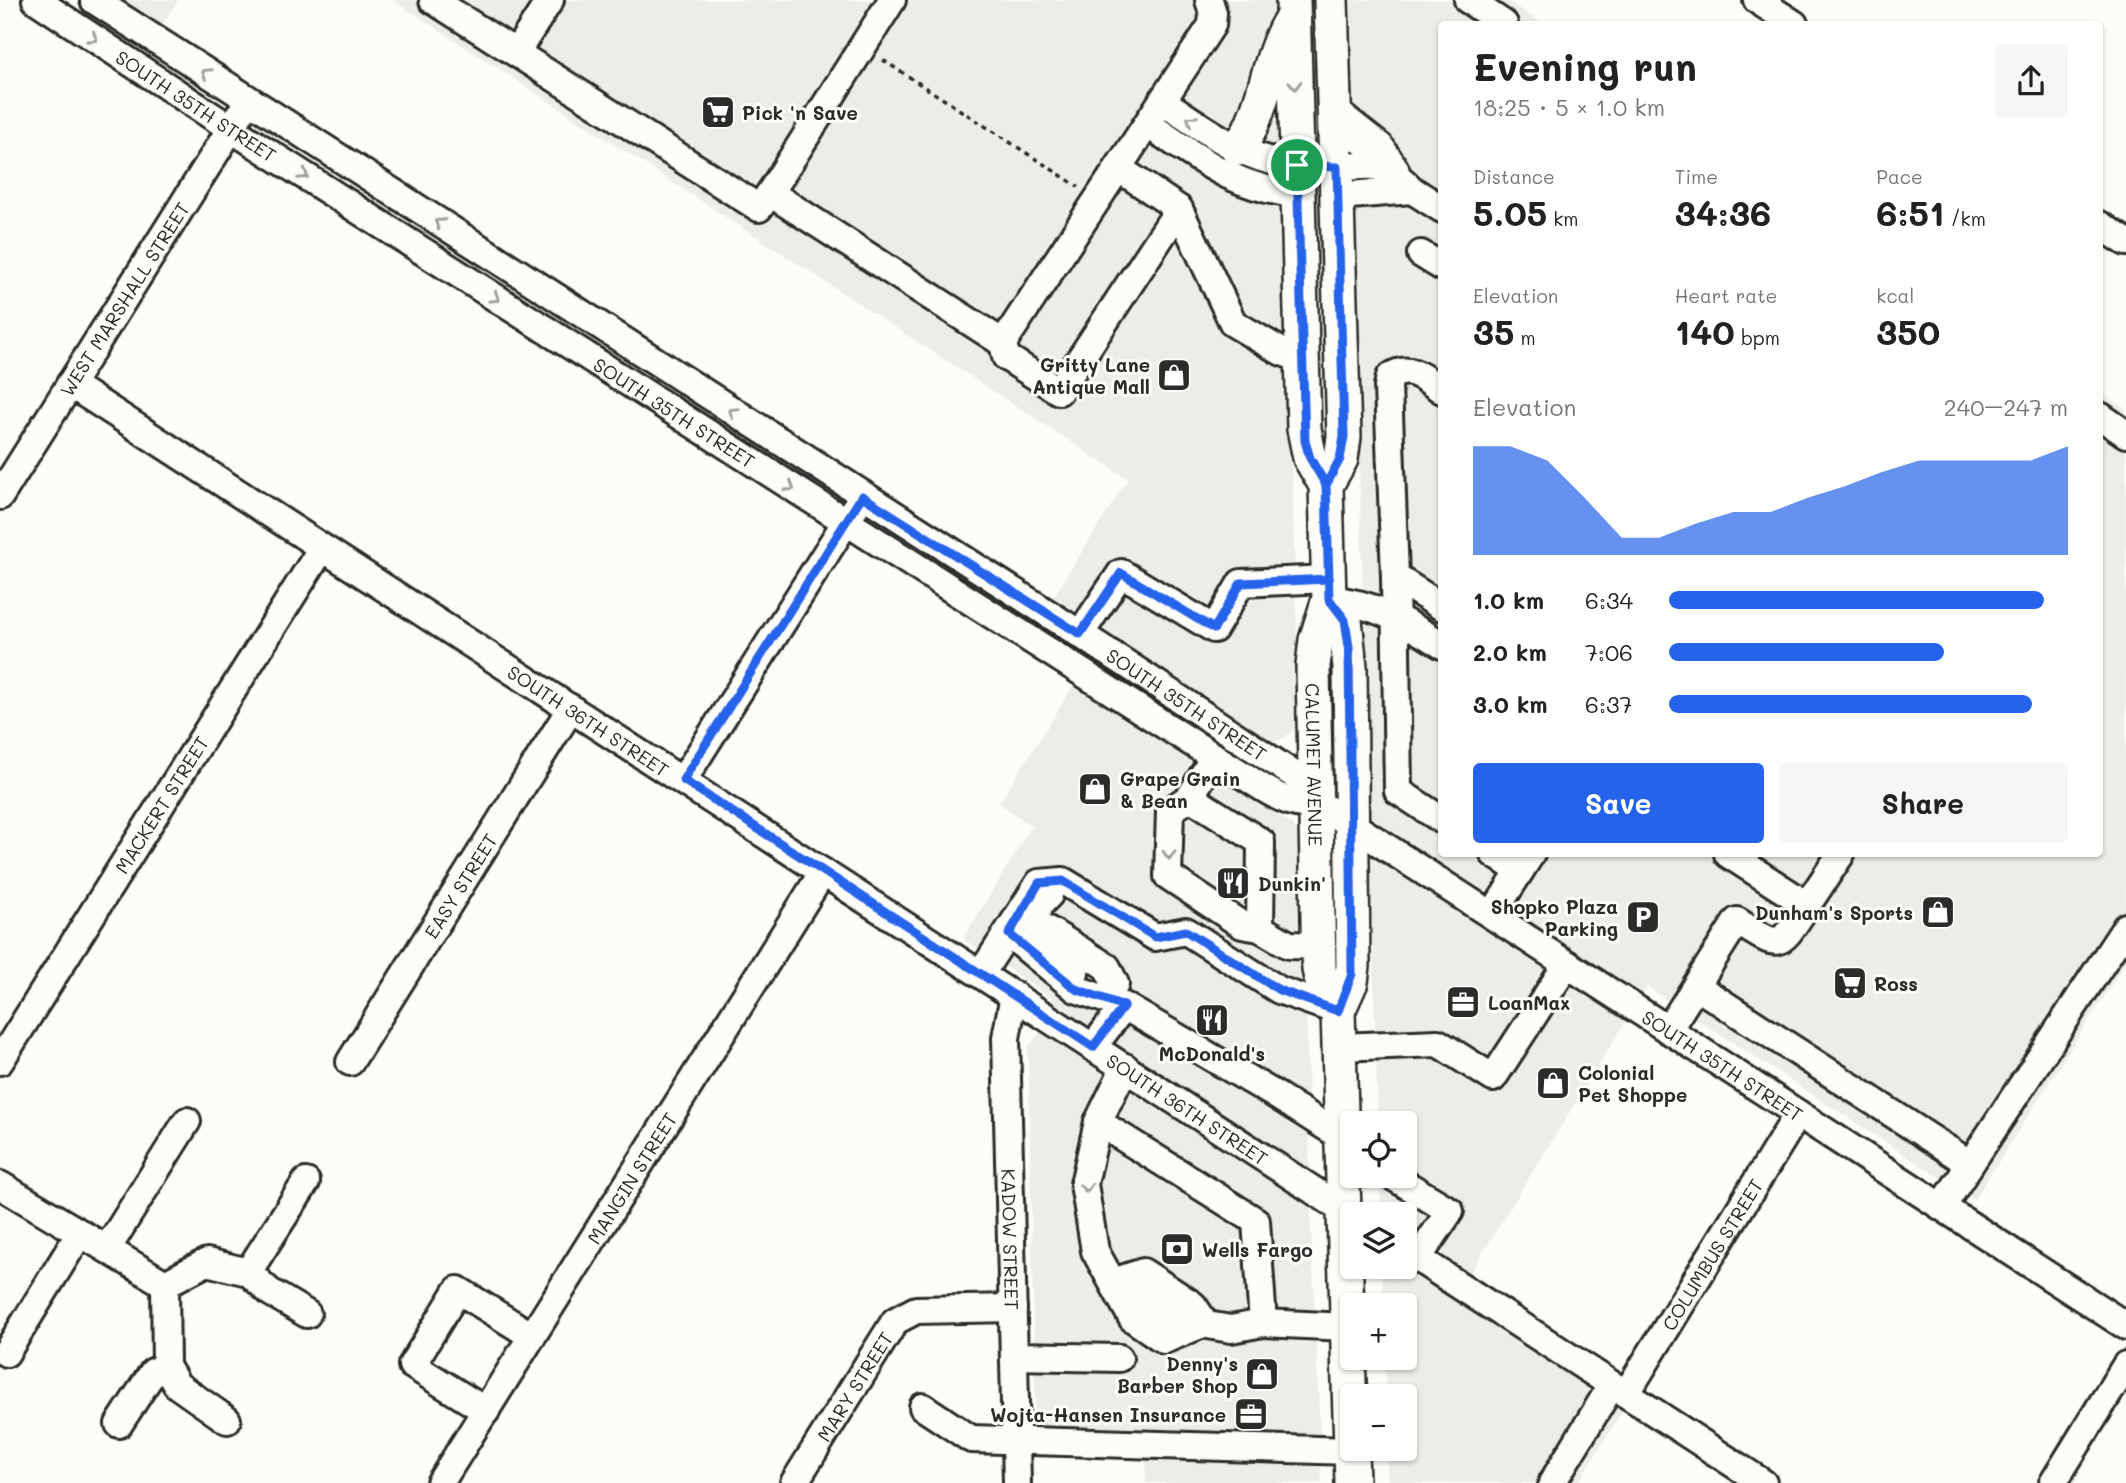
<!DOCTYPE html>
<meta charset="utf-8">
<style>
:root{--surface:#fff;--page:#f6f6f6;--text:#222;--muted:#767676;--accent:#2563eb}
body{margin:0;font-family:Mali,sans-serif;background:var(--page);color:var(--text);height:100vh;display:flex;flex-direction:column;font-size:26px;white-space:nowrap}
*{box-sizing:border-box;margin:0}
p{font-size:23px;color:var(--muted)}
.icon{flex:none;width:38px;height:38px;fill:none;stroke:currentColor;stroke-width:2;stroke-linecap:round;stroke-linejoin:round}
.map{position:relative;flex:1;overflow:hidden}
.panel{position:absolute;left:1438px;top:21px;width:665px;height:836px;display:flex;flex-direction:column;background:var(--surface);border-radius:7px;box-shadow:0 2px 5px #0004}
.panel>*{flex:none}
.tools{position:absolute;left:1340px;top:1111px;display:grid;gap:14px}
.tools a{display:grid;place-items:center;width:77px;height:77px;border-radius:7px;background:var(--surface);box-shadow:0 2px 5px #0004;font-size:35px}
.pin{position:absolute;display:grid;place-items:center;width:60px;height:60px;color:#fff;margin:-30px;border:4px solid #fff;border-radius:50%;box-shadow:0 2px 7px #0007}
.round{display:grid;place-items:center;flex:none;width:74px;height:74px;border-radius:7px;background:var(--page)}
.headline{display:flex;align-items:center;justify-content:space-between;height:119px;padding:0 35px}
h1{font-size:38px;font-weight:700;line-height:52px}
.metrics{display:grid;grid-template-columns:repeat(3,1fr);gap:10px;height:119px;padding:7px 35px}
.metrics div{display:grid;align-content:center}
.metrics b{font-size:35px;font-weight:700}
.metrics small{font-size:19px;font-weight:400}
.metrics p{font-size:19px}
.chart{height:196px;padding:14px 35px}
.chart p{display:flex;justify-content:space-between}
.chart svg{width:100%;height:126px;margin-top:7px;fill:var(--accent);opacity:.7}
.primary-button{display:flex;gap:14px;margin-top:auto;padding:14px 35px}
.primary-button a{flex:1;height:80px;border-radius:7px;background:var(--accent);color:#fff;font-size:28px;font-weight:700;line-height:80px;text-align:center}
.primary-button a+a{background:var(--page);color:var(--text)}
ul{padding:0 35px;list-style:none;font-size:23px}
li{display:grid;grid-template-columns:112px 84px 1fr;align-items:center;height:52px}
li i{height:18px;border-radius:9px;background:var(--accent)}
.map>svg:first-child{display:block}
.built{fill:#edece8}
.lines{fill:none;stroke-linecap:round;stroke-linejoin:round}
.minor-casing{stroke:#2b2b2b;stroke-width:32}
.major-casing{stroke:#2b2b2b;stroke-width:38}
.path{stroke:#2b2b2b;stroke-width:3.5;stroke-dasharray:5 5;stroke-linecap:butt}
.minor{stroke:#fdfcf7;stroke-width:26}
.major{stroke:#fdfcf7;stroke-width:33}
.oneway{stroke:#9e9e9b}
.route-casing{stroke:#fff;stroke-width:14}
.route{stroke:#2563eb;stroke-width:9}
.labels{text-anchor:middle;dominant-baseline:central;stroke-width:6;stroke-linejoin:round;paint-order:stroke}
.street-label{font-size:19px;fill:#2b2b2b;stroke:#fdfcf7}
.poi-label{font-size:19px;font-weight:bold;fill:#2b2b2b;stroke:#fdfcf7;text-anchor:start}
</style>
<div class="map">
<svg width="2126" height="1483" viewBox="0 0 2126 1483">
<rect width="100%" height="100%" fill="#fdfcf7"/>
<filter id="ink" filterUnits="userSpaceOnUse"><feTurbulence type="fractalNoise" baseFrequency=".0143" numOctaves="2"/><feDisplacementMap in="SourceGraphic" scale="14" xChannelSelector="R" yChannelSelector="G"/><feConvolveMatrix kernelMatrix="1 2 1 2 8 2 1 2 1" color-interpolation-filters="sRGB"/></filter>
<g filter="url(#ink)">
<!-- built -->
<path class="built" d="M 118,0 L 178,0 L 161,27 Z
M 393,0 L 1278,0 L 1299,708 L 1295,729 L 1282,739 L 1272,742 L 1265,740 L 1052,599 L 1128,479 Z
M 1346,0 L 1506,0 L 1543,24 L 1442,24 L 1442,854 L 2100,854 L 2100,392 L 2126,409 L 2126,962 L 1974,1200 L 1647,987 L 1454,1299 L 1623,1410 L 1578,1483 L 1388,1483 L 1387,1449 L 1405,1449 L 1405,1396 L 1386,1396 L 1385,1358 L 1405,1358 L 1405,1306 L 1383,1305 L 1382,1267 L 1405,1267 L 1405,1214 L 1381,1214 L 1380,1176 L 1405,1176 L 1405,1124 L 1378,1123 Z
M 1075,683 L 1293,825 L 1299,834 L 1303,848 L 1311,1223 L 1322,1483 L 1146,1483 L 1146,1454 L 1036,1452 L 1028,1048 L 1039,1034 L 1052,998 L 963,939 L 1032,826 L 999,803 Z"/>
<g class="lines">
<!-- minor casing -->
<g class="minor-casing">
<g id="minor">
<path id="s1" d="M 36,0 L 230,128 L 1241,774 C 1264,788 1291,810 1318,803"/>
<path id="s2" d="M 94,0 L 1125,663 L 1293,774 L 1303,782 L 1318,803 L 2126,1326"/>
<path d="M 433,0 L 759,208 L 770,193 L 1003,343"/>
<path d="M 1468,0 L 1504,24"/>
<path d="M 1757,0 L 1794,24"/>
<path d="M 517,51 L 550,0"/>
<path d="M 1162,101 C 1205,129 1245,162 1298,165"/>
<path d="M 1147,124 C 1199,158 1234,189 1298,194"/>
<path d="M 1337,167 C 1378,166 1382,159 1412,190 L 1338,196"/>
<path d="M 1118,168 L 1179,209 L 1233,323 L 1282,352 L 1302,359"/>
<path d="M 1412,190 L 1442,209"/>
<path d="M 770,193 L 892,0"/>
<path d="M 1179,209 L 1059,391 L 1006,357 L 1003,343 L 1212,25 L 1213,13 L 1209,0"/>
<path d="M 2100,225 L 2126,242"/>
<path d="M 1421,254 L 1442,267"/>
<path id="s3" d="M 70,384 L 1353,1216"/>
<path d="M 1442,390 C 1425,379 1410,363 1390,377 L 1388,386 L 1395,577 L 1442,607"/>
<path d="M 2100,416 L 2126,434"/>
<path id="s4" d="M 0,496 L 240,114"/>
<path d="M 1395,577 L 1398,791 L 1442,820"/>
<path d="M 1329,599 C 1376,604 1403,620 1442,645"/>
<path d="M 1080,634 L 1121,573 L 1214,629 L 1241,583 L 1329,579"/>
<path d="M 1214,757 L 1190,797 L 1261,842 L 1260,928 L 1289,945 L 1319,946"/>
<path d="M 683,780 L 854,509"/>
<path d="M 1190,797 L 1170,811 L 1168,876 L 1242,925 L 1260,928"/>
<path d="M 1494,854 L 1520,871"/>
<path d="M 1728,854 L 1807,905 L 1841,854"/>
<path d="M 1049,895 L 1038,906 L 1035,922 L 1075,973"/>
<path d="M 1492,915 L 1531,854"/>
<path d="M 1048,930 L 1107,967 L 1115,984"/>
<path d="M 1009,934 L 1076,989 L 1124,1006 L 1274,1094 L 1342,1137"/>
<path d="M 981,974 L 1039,883 L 1063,881 L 1155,937 L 1186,931 L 1279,990 L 1338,1011"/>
<path d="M 1696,986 L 1970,1164"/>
<path id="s5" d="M 1014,995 L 1006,1038 L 1017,1483"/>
<path d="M 1668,1030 L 1737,921 C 1782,950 1778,949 1807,905"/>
<path d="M 1093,1047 L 1124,1006"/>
<path d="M 1339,1047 L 1438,1043 L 1493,1078 L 1567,964"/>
<path id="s6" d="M 0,1061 L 322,548"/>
<path id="s7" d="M 350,1062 L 571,708"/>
<path d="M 1125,1067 L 1098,1122 L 1256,1221 L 1263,1323 L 1347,1327"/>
<path d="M 1098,1122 L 1084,1184 L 1095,1251 L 1132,1318 L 1164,1340 L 1205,1323"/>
<path d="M 1392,1176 L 1450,1211 L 1418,1258"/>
<path d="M 0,1185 L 165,1284 L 207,1262 L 248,1272 L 270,1292 L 307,1314"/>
<path d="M 1942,1207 L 2126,927"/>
<path d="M 107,1249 L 187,1121"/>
<path d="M 1405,1250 L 1763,1483"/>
<path d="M 248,1272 L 306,1182"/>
<path d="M 1113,1282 L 1177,1320 L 1231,1329 L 1263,1323"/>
<path d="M 1113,1282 L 1143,1272 L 1193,1305 L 1205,1323"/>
<path d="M 165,1284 L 166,1366 L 177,1385 L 227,1420"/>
<path d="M 6,1353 L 80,1233"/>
<path d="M 1014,1356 L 1119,1358"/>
<path id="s8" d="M 1626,1394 L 1798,1114"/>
<path d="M 923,1407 L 971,1439 L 1351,1451"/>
<path d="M 486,1411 L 412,1365 L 458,1290 L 532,1336"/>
<path d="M 119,1424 L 153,1372 L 166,1366"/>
<path id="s9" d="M 440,1483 L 823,872"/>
<path id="s10" d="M 794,1483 L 895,1321 L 916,1310 L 1013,1308"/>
<path d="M 1552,1483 L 1612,1385"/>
<path d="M 2053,1483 L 2126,1365"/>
</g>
</g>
<!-- major casing -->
<g class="major-casing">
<g id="major">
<path id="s11" d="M 1293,0 L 1304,429 L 1310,458 L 1326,485 L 1329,599 L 1316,640 L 1313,666 L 1319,969 L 1322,983 L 1338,1011"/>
<path d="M 1335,115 L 1378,149 L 1392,170"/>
<path d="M 1238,149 C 1265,112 1266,62 1289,22"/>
<path d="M 1326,485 L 1341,459 L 1344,437 L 1331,0"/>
<path d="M 1329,599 L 1345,620 L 1350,667 L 1353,966 L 1351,982 L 1338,1011 L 1352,1483"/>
</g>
</g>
<!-- path -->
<path class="path" d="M 883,60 L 1079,187"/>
<!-- minor -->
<use href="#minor" class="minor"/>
<!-- major -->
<use href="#major" class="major"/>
</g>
<!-- one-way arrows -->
<defs><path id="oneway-chevron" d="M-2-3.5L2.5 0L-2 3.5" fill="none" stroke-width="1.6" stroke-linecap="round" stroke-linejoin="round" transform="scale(1.75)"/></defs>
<g class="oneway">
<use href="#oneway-chevron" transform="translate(93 38) rotate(33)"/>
<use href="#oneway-chevron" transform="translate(206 73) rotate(-147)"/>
<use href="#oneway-chevron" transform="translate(1295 85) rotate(88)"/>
<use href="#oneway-chevron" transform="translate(1191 120) rotate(-147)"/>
<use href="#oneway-chevron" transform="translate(304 175) rotate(33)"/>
<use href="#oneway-chevron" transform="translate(439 223) rotate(-147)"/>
<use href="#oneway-chevron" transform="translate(495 298) rotate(33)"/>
<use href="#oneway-chevron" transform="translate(733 412) rotate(-147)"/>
<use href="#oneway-chevron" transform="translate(790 487) rotate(33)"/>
<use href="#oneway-chevron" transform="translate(1169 855) rotate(92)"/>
<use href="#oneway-chevron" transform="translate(1086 1188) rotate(87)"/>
</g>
</g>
<g class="lines" filter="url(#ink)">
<!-- route casing -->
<g class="route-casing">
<path id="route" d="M 1297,165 L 1305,441 L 1310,458 L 1326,485 L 1329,579 L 1241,583 L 1214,629 L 1121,573 L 1080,634 L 862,496 L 683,780 L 1093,1047 L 1124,1006 L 1076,989 L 1009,934 L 1039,883 L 1063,881 L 1155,937 L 1186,931 L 1279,990 L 1338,1011 L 1352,974 L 1349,647 L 1345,620 L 1329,599 L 1326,485 L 1340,459 L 1344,437 L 1337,167 L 1297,165"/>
</g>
<!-- route -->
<use href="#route" class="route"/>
</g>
<!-- icons -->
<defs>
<g id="supermarket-square" transform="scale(1.75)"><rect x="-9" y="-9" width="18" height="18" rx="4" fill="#2b2b2b" stroke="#fdfcf7"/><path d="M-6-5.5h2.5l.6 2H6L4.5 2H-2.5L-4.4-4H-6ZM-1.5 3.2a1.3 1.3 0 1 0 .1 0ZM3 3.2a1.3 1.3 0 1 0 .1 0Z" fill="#fff"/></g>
<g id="shop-square" transform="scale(1.75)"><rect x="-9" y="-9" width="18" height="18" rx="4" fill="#2b2b2b" stroke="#fdfcf7"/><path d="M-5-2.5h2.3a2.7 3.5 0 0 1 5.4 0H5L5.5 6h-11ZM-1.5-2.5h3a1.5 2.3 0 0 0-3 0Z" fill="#fff"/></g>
<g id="restaurant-square" transform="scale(1.75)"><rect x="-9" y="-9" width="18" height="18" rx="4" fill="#2b2b2b" stroke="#fdfcf7"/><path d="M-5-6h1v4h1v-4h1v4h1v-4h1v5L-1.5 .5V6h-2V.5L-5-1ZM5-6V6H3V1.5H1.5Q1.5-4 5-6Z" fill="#fff"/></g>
<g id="parking-square" transform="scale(1.75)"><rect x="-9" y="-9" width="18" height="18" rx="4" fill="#2b2b2b" stroke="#fdfcf7"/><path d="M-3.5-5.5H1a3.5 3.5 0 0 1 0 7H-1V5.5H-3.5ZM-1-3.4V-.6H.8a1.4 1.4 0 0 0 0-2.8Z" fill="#fff"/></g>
<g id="office-square" transform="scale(1.75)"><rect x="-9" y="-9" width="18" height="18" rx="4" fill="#2b2b2b" stroke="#fdfcf7"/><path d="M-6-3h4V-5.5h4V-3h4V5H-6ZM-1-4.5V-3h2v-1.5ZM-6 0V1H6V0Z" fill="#fff"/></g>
<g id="bank-square" transform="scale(1.75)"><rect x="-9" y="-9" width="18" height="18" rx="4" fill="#2b2b2b" stroke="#fdfcf7"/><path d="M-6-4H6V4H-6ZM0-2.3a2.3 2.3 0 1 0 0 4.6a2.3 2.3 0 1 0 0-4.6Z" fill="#fff"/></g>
</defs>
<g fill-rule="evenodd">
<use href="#supermarket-square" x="718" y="112"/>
<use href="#shop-square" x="1174" y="375"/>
<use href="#shop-square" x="1095" y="789"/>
<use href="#restaurant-square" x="1233" y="883"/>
<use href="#shop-square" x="1938" y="912"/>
<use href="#parking-square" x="1643" y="917"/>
<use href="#supermarket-square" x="1850" y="983"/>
<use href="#office-square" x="1463" y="1002"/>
<use href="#restaurant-square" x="1212" y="1020"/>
<use href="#shop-square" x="1553" y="1083"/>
<use href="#bank-square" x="1177" y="1249"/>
<use href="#shop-square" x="1262" y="1374"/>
<use href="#office-square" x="1251" y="1414"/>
</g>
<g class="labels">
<!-- street labels -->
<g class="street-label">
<text stroke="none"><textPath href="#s1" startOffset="192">SOUTH 35TH STREET</textPath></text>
<text stroke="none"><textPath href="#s4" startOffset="233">WEST MARSHALL STREET</textPath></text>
<text stroke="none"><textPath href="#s1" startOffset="760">SOUTH 35TH STREET</textPath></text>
<text stroke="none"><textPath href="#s2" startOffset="1300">SOUTH 35TH STREET</textPath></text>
<text stroke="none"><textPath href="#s3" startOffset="618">SOUTH 36TH STREET</textPath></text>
<text stroke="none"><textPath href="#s11" startOffset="772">CALUMET AVENUE</textPath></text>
<text stroke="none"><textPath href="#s6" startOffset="303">MACKERT STREET</textPath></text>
<text stroke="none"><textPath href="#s7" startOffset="208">EASY STREET</textPath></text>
<text stroke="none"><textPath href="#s2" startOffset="1948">SOUTH 35TH STREET</textPath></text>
<text stroke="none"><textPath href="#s3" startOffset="1332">SOUTH 36TH STREET</textPath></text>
<text stroke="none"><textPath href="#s9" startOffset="360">MANGIN STREET</textPath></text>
<text stroke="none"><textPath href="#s5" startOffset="245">KADOW STREET</textPath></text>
<text stroke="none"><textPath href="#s8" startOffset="164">COLUMBUS STREET</textPath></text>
<text stroke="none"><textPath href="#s10" startOffset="114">MARY STREET</textPath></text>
</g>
<!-- poi labels -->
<g class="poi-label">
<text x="742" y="112">Pick 'n Save</text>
<text x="1150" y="364" text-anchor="end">Gritty Lane<tspan x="1150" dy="22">Antique Mall</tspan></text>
<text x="1120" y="778">Grape Grain<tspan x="1120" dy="22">&amp; Bean</tspan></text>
<text x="1258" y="883">Dunkin'</text>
<text x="1618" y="906" text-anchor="end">Shopko Plaza<tspan x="1618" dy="22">Parking</tspan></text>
<text x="1913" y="912" text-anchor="end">Dunham's Sports</text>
<text x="1874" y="983">Ross</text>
<text x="1488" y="1002">LoanMax</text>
<text x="1212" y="1053" text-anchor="middle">McDonald's</text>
<text x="1578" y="1072">Colonial<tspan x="1578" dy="22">Pet Shoppe</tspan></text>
<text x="1202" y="1249">Wells Fargo</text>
<text x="1238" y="1363" text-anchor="end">Denny's<tspan x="1238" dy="22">Barber Shop</tspan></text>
<text x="1226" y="1414" text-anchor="end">Wojta-Hansen Insurance</text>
</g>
</g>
</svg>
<div class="tools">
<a><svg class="icon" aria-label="locate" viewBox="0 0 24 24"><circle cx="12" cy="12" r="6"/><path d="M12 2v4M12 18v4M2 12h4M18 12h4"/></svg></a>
<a><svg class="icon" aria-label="layers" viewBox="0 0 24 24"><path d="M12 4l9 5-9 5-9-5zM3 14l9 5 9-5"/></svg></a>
<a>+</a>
<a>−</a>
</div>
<div class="pin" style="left:1297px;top:165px;background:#1e9e55"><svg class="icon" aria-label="arrive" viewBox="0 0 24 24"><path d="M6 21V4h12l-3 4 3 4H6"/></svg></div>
<section class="panel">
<div class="headline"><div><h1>Evening run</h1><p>18:25 · 5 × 1.0 km</p></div><a class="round"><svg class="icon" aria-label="share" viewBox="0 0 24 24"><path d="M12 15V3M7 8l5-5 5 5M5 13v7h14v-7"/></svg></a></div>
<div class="metrics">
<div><p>Distance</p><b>5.05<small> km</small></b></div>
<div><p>Time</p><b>34:36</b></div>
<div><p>Pace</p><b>6:51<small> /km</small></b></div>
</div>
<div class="metrics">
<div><p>Elevation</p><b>35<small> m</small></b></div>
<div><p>Heart rate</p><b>140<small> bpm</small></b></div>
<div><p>kcal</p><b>350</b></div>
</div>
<div class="chart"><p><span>Elevation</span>240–247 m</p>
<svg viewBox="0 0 160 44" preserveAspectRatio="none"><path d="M0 44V6L10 6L20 11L30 24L40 38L50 38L60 33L70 29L80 29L90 24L100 20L110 15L120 11L130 11L140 11L150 11L160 6V44z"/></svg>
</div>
<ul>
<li><b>1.0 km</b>6:34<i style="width:94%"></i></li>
<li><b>2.0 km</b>7:06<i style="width:69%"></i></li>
<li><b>3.0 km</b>6:37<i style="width:91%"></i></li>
</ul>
<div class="primary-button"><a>Save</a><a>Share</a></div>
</section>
</div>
